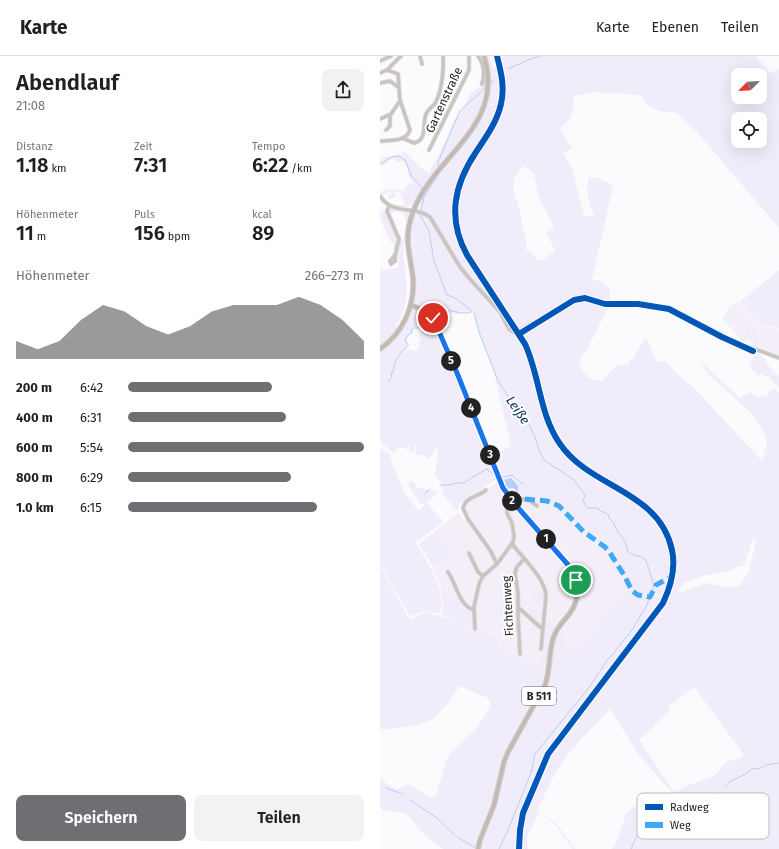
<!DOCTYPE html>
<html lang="de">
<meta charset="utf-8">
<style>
:root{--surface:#fff;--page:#f2f2f2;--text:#202124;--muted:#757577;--line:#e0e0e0;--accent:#706e72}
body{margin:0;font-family:"Fira Sans",sans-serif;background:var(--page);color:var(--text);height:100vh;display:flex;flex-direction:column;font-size:15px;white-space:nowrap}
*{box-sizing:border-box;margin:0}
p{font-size:13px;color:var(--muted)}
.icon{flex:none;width:22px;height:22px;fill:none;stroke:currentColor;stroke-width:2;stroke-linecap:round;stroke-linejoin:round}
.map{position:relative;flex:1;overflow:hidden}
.details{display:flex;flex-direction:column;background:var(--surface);width:380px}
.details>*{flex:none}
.needle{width:26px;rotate:246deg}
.tools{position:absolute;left:351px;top:12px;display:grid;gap:8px}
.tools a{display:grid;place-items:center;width:36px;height:36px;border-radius:8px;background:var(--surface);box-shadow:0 4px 16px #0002;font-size:20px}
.pin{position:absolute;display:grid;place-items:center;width:34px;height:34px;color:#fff;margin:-17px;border:2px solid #fff;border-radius:50%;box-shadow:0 1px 4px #0007}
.km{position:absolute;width:20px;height:20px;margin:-10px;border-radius:50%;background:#222;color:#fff;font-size:11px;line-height:20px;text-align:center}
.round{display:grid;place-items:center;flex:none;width:42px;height:42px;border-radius:8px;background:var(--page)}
.overview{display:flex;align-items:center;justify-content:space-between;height:68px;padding:0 16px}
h1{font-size:22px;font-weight:600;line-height:30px}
.stats{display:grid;grid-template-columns:repeat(3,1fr);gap:6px;height:68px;padding:4px 16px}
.stats div{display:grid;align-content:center}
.stats b{font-size:20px;font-weight:600}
.stats small{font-size:11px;font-weight:400}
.stats p{font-size:11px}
.chart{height:112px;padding:8px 16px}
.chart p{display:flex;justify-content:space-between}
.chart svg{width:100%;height:72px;margin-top:4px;fill:var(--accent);opacity:.7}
.primary-button{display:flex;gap:8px;margin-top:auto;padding:8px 16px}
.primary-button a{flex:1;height:46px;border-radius:8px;background:var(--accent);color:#fff;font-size:16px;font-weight:600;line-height:46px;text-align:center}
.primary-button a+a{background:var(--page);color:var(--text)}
ul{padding:0 16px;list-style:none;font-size:13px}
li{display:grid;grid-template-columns:64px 48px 1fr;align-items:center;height:30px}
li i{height:10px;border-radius:5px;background:var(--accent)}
header{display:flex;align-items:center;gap:24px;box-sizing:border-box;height:56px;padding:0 20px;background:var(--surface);border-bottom:1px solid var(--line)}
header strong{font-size:19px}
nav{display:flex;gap:22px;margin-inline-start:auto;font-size:14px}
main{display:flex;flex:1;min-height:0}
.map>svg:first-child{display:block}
.industrial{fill:#f3eef8}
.green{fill:#f1ecfa;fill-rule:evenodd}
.water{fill:#b4cff8}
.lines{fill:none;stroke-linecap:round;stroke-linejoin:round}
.stream{stroke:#b4cff8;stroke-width:1}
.minor-casing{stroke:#d4d3d6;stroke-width:4.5}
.major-casing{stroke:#d4d3d6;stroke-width:6}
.minor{stroke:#cac2bc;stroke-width:2.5}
.major{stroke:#c4bab3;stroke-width:4}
.quiet{stroke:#3fa9f5;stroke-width:5;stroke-dasharray:10 5;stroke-linecap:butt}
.cycleway-casing{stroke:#fff;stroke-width:8}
.cycleway{stroke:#0057b8;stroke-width:6}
.route-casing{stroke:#fff;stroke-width:8}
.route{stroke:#1a73e8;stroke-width:5}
.labels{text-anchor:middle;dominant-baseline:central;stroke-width:4;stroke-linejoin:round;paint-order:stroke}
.shield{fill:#fff;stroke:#666568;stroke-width:1}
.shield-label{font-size:11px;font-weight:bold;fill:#252328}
.street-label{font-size:12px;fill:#252328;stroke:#fff}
.water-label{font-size:13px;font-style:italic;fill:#072c5e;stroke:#fff}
.key{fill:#fff;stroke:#bebdbe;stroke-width:1}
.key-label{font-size:11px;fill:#252328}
</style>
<header>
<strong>Karte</strong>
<nav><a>Karte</a><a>Ebenen</a><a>Teilen</a></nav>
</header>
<main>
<section class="details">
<div class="overview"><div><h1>Abendlauf</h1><p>21:08</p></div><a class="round"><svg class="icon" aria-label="share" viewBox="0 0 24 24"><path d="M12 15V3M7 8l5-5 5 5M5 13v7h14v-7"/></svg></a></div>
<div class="stats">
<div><p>Distanz</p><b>1.18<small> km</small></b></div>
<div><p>Zeit</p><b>7:31</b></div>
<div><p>Tempo</p><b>6:22<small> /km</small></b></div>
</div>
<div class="stats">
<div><p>Höhenmeter</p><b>11<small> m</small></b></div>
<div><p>Puls</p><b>156<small> bpm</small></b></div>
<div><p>kcal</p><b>89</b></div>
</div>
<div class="chart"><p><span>Höhenmeter</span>266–273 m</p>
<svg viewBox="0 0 160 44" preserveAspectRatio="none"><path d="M0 44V33L10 38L20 33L30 20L40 11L50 15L60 24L70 29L80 24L90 15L100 11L110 11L120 11L130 6L140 11L150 20L160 33V44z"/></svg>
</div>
<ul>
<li><b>200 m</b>6:42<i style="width:61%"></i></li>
<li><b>400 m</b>6:31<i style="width:67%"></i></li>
<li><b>600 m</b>5:54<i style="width:100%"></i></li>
<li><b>800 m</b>6:29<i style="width:69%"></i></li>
<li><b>1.0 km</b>6:15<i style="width:80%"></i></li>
</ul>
<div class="primary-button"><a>Speichern</a><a>Teilen</a></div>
</section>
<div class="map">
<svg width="399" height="793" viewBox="0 0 399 793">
<rect width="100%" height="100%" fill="#fbfafc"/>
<!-- industrial -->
<path class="industrial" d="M 358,245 L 381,270 L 396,272 L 399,274 L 399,301 L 372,291 L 371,285 L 363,286 L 342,262 L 347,257 L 346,255 Z
M 118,426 L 124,440 L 182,503 L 192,516 L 196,526 L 197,537 L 191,554 L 177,571 L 165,567 L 160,609 L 121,593 L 118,583 L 96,574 L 95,552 L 90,551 L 86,548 L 81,539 L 63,546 L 60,529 L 52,512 L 61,508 L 73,497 L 55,475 L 78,457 L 87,466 L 90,463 L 84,449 L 94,441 L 105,437 L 109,434 L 108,432 Z
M 140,444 L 173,448 L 183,455 L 207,480 L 224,491 L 235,504 L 249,533 L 241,537 L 235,541 L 201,590 L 198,593 L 194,593 L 188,589 L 180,575 L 182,571 L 195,556 L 200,543 L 194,515 L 137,448 L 137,446 Z"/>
<!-- green -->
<path class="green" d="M 106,0 L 109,0 L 113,11 L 120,11 L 117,0 L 376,0 L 390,17 L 399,13 L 399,172 L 317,76 L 294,55 L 293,57 C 280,56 266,52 261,39 L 212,36 L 196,40 L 194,41 C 193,60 193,60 180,73 L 192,92 L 183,97 L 192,112 L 204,160 L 214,160 C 209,145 205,137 209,121 L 218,122 L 233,130 L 212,224 L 220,225 L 230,233 L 230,247 L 222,246 L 206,239 L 196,240 L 135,276 C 127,271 127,261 119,254 C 125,264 125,280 139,279 L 198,243 C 209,240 219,247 230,248 L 206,295 L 199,305 C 201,317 210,326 223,325 C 230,316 236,305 248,309 L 250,304 L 252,304 L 266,281 L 277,306 L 286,305 L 295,316 L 315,333 L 382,405 L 387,387 L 386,380 L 376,363 L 370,356 L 328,318 L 320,305 L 360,342 L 370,336 L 379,342 L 381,339 L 386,340 L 394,332 L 399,337 L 399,793 L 232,793 L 235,789 L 247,756 C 259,746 277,740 292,737 L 259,699 L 230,653 C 213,671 195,688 181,708 C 171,723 165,739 157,755 L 176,767 L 195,793 L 193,793 L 173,766 L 159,757 L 147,781 L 148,793 L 63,793 L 44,779 L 34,766 L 25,757 L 4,754 L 0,750 L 0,723 L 17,734 L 29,728 L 51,742 L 56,739 L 68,700 L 95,674 L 110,652 L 110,645 L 108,642 L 80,630 C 73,639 67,649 59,657 C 47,670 17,673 0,673 L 0,510 L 30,564 L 47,555 L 54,559 L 76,564 L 84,570 L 96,574 L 118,583 L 121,593 L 159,609 L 165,566 L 177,571 C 187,561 201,550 199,533 C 198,527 195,521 194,515 L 197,512 C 201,529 205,542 194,557 C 189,563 183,568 180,575 L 188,589 L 194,593 L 201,590 L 235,541 L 249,533 L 235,504 L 224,491 L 207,480 L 183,455 L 173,448 L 143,444 L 143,442 L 133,442 L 124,430 L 112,399 L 131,390 L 113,312 L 99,276 L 94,257 L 93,256 L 79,255 L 79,259 L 66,256 L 54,261 L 48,254 L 35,248 L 34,245 L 35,223 L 29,185 L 34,160 C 40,156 45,158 49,163 L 50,160 L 48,157 L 39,153 C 40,132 76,99 89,81 C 96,72 101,62 105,51 L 95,67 L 44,132 L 43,132 C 36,144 32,156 16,149 L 24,149 L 20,135 L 14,137 L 16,141 L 9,143 L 8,140 L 11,139 L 9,136 L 2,139 L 1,136 L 10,133 L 11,134 L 13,133 L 14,135 L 21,133 L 22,136 L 31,126 L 39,133 L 31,124 L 24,105 L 17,106 L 14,103 L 10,103 L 6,108 L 0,110 L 0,104 C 6,99 16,100 25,96 L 40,111 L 50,117 L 51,114 L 50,113 L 58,101 L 75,62 L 84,52 L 90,37 L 99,31 L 104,20 L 100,3 L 108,7 ZM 358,19 L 380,19 L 380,41 L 358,41 ZM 358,63 L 380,63 L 380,85 L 358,85 ZM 144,110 L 154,117 L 158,140 L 174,171 L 167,177 L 175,195 L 162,204 L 158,204 L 146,193 L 146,184 L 139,152 L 133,133 L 134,122 ZM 373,482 L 376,486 L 370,509 L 371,513 L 360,529 L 355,531 L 343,531 L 327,527 L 301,536 L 298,535 L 305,526 L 323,520 L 353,514 L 353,511 L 361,511 L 365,507 ZM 314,631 L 364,699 L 361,702 L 346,706 L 334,720 L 311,728 L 294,736 L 259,684 L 290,655 L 288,651 Z
M 9,152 L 29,156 L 30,160 L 26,182 C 22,188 25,195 23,202 L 16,203 L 19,186 L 24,183 L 26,165 L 23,157 L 16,155 L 9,158 L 8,154 Z
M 4,155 L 18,185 L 14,195 L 13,192 L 14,189 L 10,185 L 0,161 L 0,157 Z
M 24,202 C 26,233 32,243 15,271 L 21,275 L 33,253 L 42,254 L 50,261 L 28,279 L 26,293 L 36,295 L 40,289 L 39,284 L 42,284 L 38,281 L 41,275 L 39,273 L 52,265 L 118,422 L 103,432 L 102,435 L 93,439 L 80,448 L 77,455 L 64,440 L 60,424 L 57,422 L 55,419 L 58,393 L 57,390 L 48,404 L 45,400 L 35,398 L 37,386 L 36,386 L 34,397 L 29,396 L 31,385 L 27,393 L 20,391 L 14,397 L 0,386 L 0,212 L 2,215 L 18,211 L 19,212 L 17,204 Z
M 399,214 L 399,273 L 396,271 L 381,269 L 360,246 Z
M 365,271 L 366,271 L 378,281 L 379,284 L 375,289 L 364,274 Z
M 375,297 L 381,305 L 377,297 C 387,301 389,315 399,320 L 399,332 L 390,323 L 387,314 L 389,323 L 381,317 L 378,320 L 369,310 Z
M 0,392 L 11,399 L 10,402 L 24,436 L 39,455 L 46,447 L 41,448 L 29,430 L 29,425 L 34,426 L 36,431 L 58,436 L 47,447 L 63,466 L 36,486 C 45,502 70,540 59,557 L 54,557 L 49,554 L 30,560 L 0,508 Z
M 55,475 L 73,497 L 73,499 L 61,508 L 53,511 L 39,488 Z
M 158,528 L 161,528 L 164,540 L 161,569 L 149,558 L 155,540 L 158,538 Z
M 79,540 L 86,552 L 92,556 L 93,572 L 84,570 L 77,564 L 62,559 L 63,546 Z
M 137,544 L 131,573 L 122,573 L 120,545 Z"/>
<!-- water -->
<path class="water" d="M 131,422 L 138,430 L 138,436 L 134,432 L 127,432 L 124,424 Z"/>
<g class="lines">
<!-- stream -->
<path class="stream" d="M 128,13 L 148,4 L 160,0
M 111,28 L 113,24
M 0,108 L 12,101 L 19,100 L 25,104 L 32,121 L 42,132
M 58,110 L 58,106 L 80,55 L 105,32 L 105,18
M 41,154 L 44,141 L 59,118
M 40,159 L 49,175 L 54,205 L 67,239 L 75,242 L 90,253 L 94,257 L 99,276 L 118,325 L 137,354 L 145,360 L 147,364 L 154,379 L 160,396 L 164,404 L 193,423 L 205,439 L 203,445 L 207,452 L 218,452 L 220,455 L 228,458 L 229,462 L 233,466 L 237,475 L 245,485 L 248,496 L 251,498 L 261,501 L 266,504 L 274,530 L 270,540
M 60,256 C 70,251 80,260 91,256
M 55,258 L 56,257
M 36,272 L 38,272 L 48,264
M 9,326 L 10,323 L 12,321 L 11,317 L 13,317 C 13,309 20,294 28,290 L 28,288 L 25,285 L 27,280 L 32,277 L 31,274 L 34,272
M 121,418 L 123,421 L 132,419 L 143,428
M 60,429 L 70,429 L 76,427 L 84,427 L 91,422 L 107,413 L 114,419
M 45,438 L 50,433
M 345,731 L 349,726 L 364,719 L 372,713 L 381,712 L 387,709 L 399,707
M 6,732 L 23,738
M 30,744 L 57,762 L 75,779
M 284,759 L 323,749 L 327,750 C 333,747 333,741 338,737
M 77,781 L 96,792
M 119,793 L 128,774 L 151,717 L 155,698 L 208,633 L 226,606 L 252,574 L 267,549 L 269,543
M 251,793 C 255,785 257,772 267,768 C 273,766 273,767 277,761"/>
<!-- minor casing -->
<g class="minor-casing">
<path id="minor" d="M 40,0 L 42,8
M 98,0 C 104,8 105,18 102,28
M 0,5 L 11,0
M 0,17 L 7,14 L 21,0
M 0,27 L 10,25 L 18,31
M 0,63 L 11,58 L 20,45
M 6,74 L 10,70 L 10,59
M 22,82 L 34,87 C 48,84 42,68 46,58 C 48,53 53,51 56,46 C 62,33 64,14 63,0
M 0,85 C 11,84 26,86 30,74 L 20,44 L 18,18 L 7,14
M 49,94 L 89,14 L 89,0
M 0,140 C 13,160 34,149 50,161 L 80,211 L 89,222 L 120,256 L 129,273 L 133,276 L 139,275 L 195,242 L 205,240 L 225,247 L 258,247 L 288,251 L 351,284 L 399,302
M 9,150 L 7,155 L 19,183 L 15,200 L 15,205 L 11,208 L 10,205 L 15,199
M 106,434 C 99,441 86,440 83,452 L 88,463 L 110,494 L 117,508
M 132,488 C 143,502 165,522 166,540 L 161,593
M 89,497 L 98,516 L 103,520
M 68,516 C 76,527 79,550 94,554
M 138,552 L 140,553 L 160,571 L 163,572
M 95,573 L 94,551 L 99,528 L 103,520 L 117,508 L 133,486 L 134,480 L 132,467 L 127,457 L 127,453 L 135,444 L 141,443 L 149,444 L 157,450
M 140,598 L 138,560 L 138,537 L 135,517 L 137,511 L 144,503"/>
</g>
<!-- major casing -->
<g class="major-casing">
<path id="major" d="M 31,249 L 46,255 L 54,264 L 123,432 L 133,446 L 190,511 C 200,525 200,543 190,557 C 184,565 177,571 174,580 C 168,596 171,613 165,629 L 128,696 L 124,706 L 114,749 L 100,784 L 98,793
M 0,293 C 23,277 35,250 33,222 C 30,196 23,183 33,156 C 54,99 126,71 104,0"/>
</g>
<!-- minor -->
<use href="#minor" class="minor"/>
<!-- major -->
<use href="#major" class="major"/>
<!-- quiet -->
<path class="quiet" d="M 145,443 L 167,445 L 179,450 L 204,476 L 225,491 L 230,497 L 244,519 L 252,535 L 258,539 L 270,541 L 276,529 L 289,522"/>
<!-- cycleway casing -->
<g class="cycleway-casing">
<path id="cycleway" d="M 117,0 C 121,16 125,31 121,48 C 117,66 106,81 96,96 C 74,129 67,162 87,199 L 145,288 C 160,320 159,358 180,388 C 211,433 279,434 292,494 C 296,512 291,530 283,547 L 168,698 L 143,757 L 140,774 L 139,793
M 139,278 L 194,244 L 205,242 L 225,248 L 258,248 L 289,253 L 342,281 L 373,295"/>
</g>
<!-- cycleway -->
<use href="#cycleway" class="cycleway"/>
</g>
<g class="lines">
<!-- route casing -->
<g class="route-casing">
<path id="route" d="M 53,262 L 77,317 L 123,432 L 140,454 L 190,511 L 196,524"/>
</g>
<!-- route -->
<use href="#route" class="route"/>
</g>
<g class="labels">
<!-- shield labels -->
<rect class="shield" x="142" y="631" width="34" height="18" rx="3"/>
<g class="shield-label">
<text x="159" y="640">B 511</text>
</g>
<!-- street labels -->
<g class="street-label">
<text transform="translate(64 44) rotate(-65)">Gartenstraße</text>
<text transform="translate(128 550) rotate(-93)">Fichtenweg</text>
</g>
<!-- water labels -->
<g class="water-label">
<text transform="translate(138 354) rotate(55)">Leiße</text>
</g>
</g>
<!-- legend -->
<rect x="257" y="737" width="132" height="46" rx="6" class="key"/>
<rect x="265" y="748" width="18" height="6" fill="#0057b8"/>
<rect x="265" y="766" width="18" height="6" fill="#3fa9f5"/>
<g class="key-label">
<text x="290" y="755">Radweg</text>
<text x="290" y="773">Weg</text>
</g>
</svg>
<div class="tools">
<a><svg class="needle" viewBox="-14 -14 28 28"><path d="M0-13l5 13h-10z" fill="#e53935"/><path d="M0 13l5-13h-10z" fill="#757577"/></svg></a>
<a><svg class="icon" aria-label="locate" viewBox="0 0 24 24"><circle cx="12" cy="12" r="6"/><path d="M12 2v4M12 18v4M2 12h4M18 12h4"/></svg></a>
</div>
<div class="pin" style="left:196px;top:524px;background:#1e9e55"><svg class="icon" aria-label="arrive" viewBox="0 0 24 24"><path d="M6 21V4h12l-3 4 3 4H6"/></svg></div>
<div class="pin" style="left:53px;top:262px;background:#d93025"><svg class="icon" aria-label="check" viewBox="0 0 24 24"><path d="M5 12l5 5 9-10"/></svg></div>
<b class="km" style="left:166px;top:483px">1</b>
<b class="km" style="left:132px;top:445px">2</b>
<b class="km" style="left:110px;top:399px">3</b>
<b class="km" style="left:91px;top:352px">4</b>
<b class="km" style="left:71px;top:305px">5</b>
</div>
</main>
